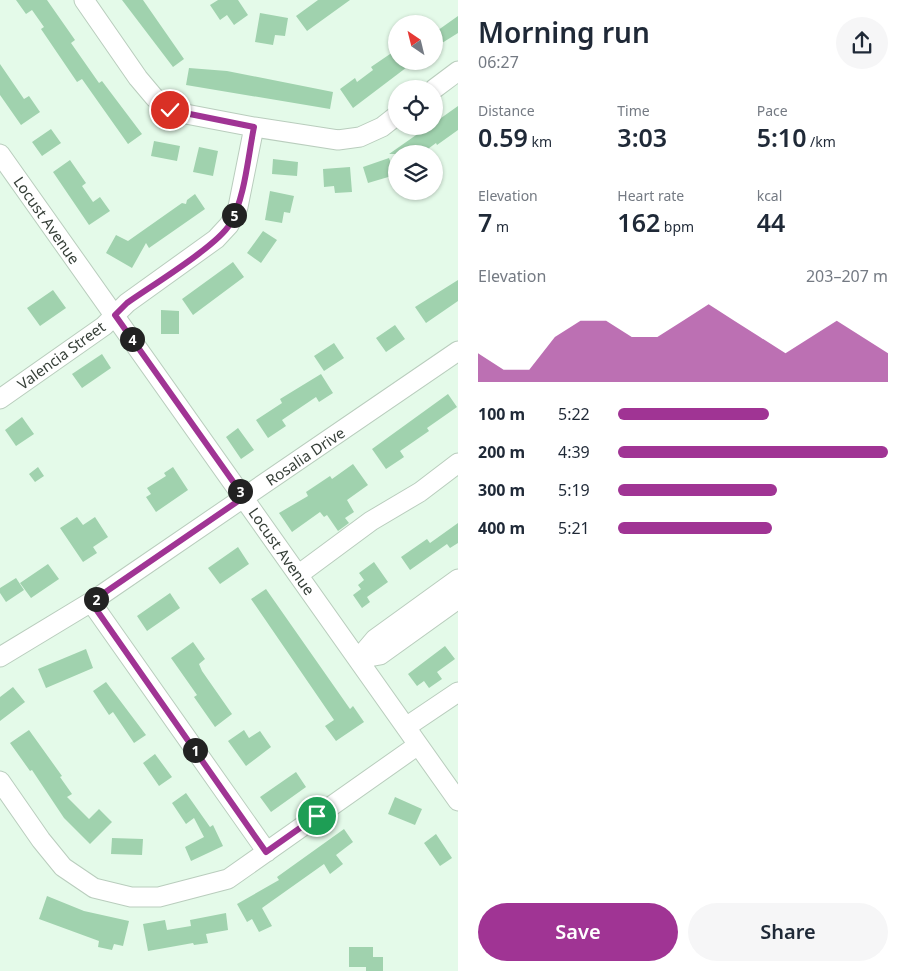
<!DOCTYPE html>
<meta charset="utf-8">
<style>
:root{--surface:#fff;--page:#f6f6f7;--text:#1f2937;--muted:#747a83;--accent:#a03494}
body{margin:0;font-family:"Noto Sans",sans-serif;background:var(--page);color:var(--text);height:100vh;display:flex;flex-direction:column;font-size:19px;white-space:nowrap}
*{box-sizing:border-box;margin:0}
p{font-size:16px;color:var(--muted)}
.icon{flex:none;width:28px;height:28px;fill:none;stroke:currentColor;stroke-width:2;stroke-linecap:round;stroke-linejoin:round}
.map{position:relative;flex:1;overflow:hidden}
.drawer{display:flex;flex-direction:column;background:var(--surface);width:450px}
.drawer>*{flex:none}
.needle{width:32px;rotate:325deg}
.buttons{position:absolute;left:388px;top:15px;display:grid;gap:10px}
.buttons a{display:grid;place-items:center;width:55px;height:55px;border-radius:50%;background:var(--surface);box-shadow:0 1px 4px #0004;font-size:25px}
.pin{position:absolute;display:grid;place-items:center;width:42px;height:42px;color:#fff;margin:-21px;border:2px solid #fff;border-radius:50%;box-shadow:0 1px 5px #0007}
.km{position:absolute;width:25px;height:25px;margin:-12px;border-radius:50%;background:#222;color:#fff;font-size:14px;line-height:25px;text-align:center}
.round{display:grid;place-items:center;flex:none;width:52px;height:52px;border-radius:26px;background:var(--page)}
.head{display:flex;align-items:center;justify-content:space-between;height:85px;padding:0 20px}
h1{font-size:28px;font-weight:600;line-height:38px}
.figures{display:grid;grid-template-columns:repeat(3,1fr);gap:8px;height:85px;padding:5px 20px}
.figures div{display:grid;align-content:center}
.figures b{font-size:25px;font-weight:600}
.figures small{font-size:14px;font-weight:400}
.figures p{font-size:14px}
.chart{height:140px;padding:10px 20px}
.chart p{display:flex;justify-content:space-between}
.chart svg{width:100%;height:90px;margin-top:5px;fill:var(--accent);opacity:.7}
.primary-button{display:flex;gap:10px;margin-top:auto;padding:10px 20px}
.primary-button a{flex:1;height:58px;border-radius:30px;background:var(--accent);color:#fff;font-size:20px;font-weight:600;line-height:58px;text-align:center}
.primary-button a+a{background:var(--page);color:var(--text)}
ul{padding:0 20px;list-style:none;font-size:16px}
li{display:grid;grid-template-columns:80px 60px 1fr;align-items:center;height:38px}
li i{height:12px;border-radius:6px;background:var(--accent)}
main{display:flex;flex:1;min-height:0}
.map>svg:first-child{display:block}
.building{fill:#a0d2ae}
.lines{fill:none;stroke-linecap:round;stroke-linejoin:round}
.minor-casing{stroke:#b9cdbd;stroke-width:21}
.minor{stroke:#fff;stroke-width:19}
.route-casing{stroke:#fff;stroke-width:10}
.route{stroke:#a03494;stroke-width:6}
.labels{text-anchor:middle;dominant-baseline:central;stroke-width:4.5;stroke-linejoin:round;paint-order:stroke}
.street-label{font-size:15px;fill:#363f38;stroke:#fff}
</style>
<main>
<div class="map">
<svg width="458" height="971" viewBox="0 0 458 971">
<rect width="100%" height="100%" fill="#e4fae9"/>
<!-- building -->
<path class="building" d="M 16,0 L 47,0 L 75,40 L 71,43 L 99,83 L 102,81 L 142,134 L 128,144 L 82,79 L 77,82 L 41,29 L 44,27 L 32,10 L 26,14 Z
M 122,0 L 143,0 L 184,59 L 173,67 Z
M 218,0 L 238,0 L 248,15 L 234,25 L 227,15 L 220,20 L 210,5 Z
M 318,0 L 350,0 L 307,31 L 296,16 Z
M 260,13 L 288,18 L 285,36 L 275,35 L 273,45 L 255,42 Z
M 458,16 L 458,33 L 434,48 L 434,33 Z
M 393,52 L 396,61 L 415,61 L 353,108 L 340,89 L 355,78 L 357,82 L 373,70 L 371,67 Z
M 0,64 L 24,99 L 29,96 L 40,112 L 21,125 L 0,95 Z
M 189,68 L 227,71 L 333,92 L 330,109 L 186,85 Z
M 458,106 L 458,130 L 437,145 L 436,143 L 421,154 L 389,154 L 419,133 L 434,126 L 434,123 Z
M 51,129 L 61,143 L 42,156 L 32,142 Z
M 154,141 L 180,146 L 177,161 L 151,156 Z
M 199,147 L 218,151 L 213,176 L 193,172 Z
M 389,158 L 395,175 L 368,183 L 363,167 Z
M 273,159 L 298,162 L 297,176 L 272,174 Z
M 70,160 L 86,183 L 82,186 L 93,202 L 100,197 L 110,211 L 89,225 L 53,172 Z
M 350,167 L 352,192 L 335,193 L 334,186 L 324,187 L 323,169 Z
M 270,191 L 294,196 L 290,213 L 284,212 L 282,223 L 265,220 Z
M 195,194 L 205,209 L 149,248 L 146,243 L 132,268 L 106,253 L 116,235 L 128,241 L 182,203 L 186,204 L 187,200 Z
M 263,231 L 277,240 L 261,263 L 247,253 Z
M 233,262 L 244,277 L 193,315 L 182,299 Z
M 458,280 L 458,301 L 426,323 L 415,307 Z
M 53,290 L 66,308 L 40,326 L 27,308 Z
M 161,310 L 179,311 L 179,334 L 161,334 Z
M 395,325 L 405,339 L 386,352 L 376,338 Z
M 334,343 L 344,358 L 324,371 L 314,356 Z
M 102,354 L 111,368 L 82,388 L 72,374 Z
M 321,374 L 333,393 L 319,402 L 316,397 L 282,420 L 286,426 L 268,438 L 256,420 L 282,403 L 280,399 Z
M 448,394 L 457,407 L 427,428 L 429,431 L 400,451 L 404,457 L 386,469 L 372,449 Z
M 22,417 L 34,434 L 16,446 L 5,430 Z
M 238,428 L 254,450 L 241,459 L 226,437 Z
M 353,464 L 368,485 L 347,500 L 354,512 L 345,518 L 349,523 L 338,531 L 327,515 L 324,517 L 320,512 L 292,532 L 279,513 L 308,496 L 306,492 L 330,476 L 332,479 Z
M 38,467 L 44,476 L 35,482 L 29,474 Z
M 173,467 L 188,490 L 156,512 L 146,497 L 151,494 L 147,488 L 166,476 L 164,473 Z
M 77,517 L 83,525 L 95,517 L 108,537 L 93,547 L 97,553 L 83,562 L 60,528 Z
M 458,523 L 458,543 L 450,548 L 447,544 L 410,570 L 401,557 L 427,539 L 430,543 Z
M 238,547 L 249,564 L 220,584 L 208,568 Z
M 374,562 L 388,582 L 367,597 L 370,602 L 362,608 L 353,595 L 361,589 L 358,585 L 364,580 L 359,573 Z
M 48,564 L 59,579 L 31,598 L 20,583 Z
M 16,578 L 24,590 L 6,602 L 0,593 L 0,588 Z
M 266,589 L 350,709 L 353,706 L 364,722 L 336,741 L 325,726 L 334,720 L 251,599 Z
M 170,593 L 180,608 L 147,631 L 137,616 Z
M 193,642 L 205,659 L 199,664 L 202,671 L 232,714 L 215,727 L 194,697 L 197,695 L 171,658 Z
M 445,646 L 455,659 L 437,672 L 442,679 L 429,688 L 424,681 L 417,686 L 408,674 Z
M 86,649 L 93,668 L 46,688 L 38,669 Z
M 106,682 L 146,735 L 134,743 L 113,712 L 109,715 L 93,691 Z
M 13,687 L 25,702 L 0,721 L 0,697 Z
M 29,730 L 62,776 L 60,777 L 72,794 L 67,797 L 89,819 L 99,809 L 112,822 L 90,844 L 64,818 L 32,770 L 30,771 L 10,743 Z
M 244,730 L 249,738 L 260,731 L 271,747 L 246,766 L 228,741 Z
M 155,754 L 172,777 L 159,786 L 143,763 Z
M 296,772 L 306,787 L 271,812 L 260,797 Z
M 186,793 L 210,827 L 213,825 L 223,846 L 191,861 L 185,847 L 204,837 L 194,818 L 186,824 L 172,803 Z
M 395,797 L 422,809 L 415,825 L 388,814 Z
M 344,829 L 353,842 L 336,855 L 343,864 L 330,874 L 324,864 L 262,908 L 272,926 L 259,932 L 252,919 L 247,922 L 237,904 L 279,880 L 277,877 Z
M 436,834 L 452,858 L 440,866 L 424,843 Z
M 112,838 L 143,839 L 142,855 L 111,854 Z
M 47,896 L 84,911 L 129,921 L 123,946 L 114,944 L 112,950 L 98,947 L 99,941 L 39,919 Z
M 226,913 L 228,930 L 206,934 L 208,943 L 194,945 L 193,943 L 148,951 L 143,924 L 165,920 L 167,930 L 191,926 L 190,920 Z
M 349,947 L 373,947 L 373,957 L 383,957 L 383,971 L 366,971 L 366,967 L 349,967 Z"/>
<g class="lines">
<!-- minor casing -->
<g class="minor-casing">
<path id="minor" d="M 84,0 L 138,78 L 154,97 L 170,111 L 254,127 L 338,140 L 360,137 L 382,127 L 396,116
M 434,89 L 458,71
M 0,154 L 458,801
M 0,399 L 104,326 L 127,303 L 216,239 L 229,225 L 238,207 L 254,127
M 298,575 L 371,521 L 420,492 L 458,463
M 91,602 L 267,852
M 0,657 L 91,602 L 458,351
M 358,659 L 375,639 L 458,579
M 358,659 L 380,655 L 458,599
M 406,727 L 458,692
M 0,781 L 41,840 L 63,867 L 94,888 L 131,897 L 159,897 L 228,879 L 418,745"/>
</g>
<!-- minor -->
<use href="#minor" class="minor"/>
</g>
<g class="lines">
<!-- route casing -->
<g class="route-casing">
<path id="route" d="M 170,110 L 254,127 C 248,156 245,198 230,224 C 217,246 151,286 127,303 L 115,315 L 244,497 L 91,602 L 266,852 L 317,816"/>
</g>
<!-- route -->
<use href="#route" class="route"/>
</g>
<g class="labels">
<!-- street labels -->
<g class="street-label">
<text transform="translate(47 220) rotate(55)">Locust Avenue</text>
<text transform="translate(61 355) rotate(-36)">Valencia Street</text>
<text transform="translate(305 456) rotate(-34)">Rosalia Drive</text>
<text transform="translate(282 551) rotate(55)">Locust Avenue</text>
</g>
</g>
</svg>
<div class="buttons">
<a><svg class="needle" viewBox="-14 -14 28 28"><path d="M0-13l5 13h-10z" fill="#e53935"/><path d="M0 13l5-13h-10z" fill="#747a83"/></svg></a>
<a><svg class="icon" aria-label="locate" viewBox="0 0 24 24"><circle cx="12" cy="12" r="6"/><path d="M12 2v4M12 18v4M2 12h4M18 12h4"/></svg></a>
<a><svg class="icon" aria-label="layers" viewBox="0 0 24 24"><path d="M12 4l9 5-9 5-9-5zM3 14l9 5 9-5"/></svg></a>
</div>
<div class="pin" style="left:317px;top:816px;background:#1e9e55"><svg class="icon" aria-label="arrive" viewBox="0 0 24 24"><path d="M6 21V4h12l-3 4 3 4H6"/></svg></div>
<div class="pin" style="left:170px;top:110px;background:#d93025"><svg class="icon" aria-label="check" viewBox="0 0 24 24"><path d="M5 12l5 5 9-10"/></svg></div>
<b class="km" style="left:195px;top:750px">1</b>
<b class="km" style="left:96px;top:599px">2</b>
<b class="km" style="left:240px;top:491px">3</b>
<b class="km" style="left:132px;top:339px">4</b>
<b class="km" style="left:234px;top:215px">5</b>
</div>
<section class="drawer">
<div class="head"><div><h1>Morning run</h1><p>06:27</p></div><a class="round"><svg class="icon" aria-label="share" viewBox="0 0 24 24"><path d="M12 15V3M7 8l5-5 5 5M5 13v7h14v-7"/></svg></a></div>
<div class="figures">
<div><p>Distance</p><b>0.59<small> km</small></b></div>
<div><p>Time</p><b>3:03</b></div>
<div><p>Pace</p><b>5:10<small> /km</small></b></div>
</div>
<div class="figures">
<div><p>Elevation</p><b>7<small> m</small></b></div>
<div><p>Heart rate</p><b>162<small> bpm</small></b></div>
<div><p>kcal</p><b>44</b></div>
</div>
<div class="chart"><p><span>Elevation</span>203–207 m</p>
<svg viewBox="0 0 160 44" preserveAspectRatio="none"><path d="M0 44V30L10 38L20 38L30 22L40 14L50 14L60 22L70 22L80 14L90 6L100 14L110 22L120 30L130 22L140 14L150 22L160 30V44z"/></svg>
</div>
<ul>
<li><b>100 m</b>5:22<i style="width:56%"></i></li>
<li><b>200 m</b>4:39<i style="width:100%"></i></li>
<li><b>300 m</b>5:19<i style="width:59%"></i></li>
<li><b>400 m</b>5:21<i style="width:57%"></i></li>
</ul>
<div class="primary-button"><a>Save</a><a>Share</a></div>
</section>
</main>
